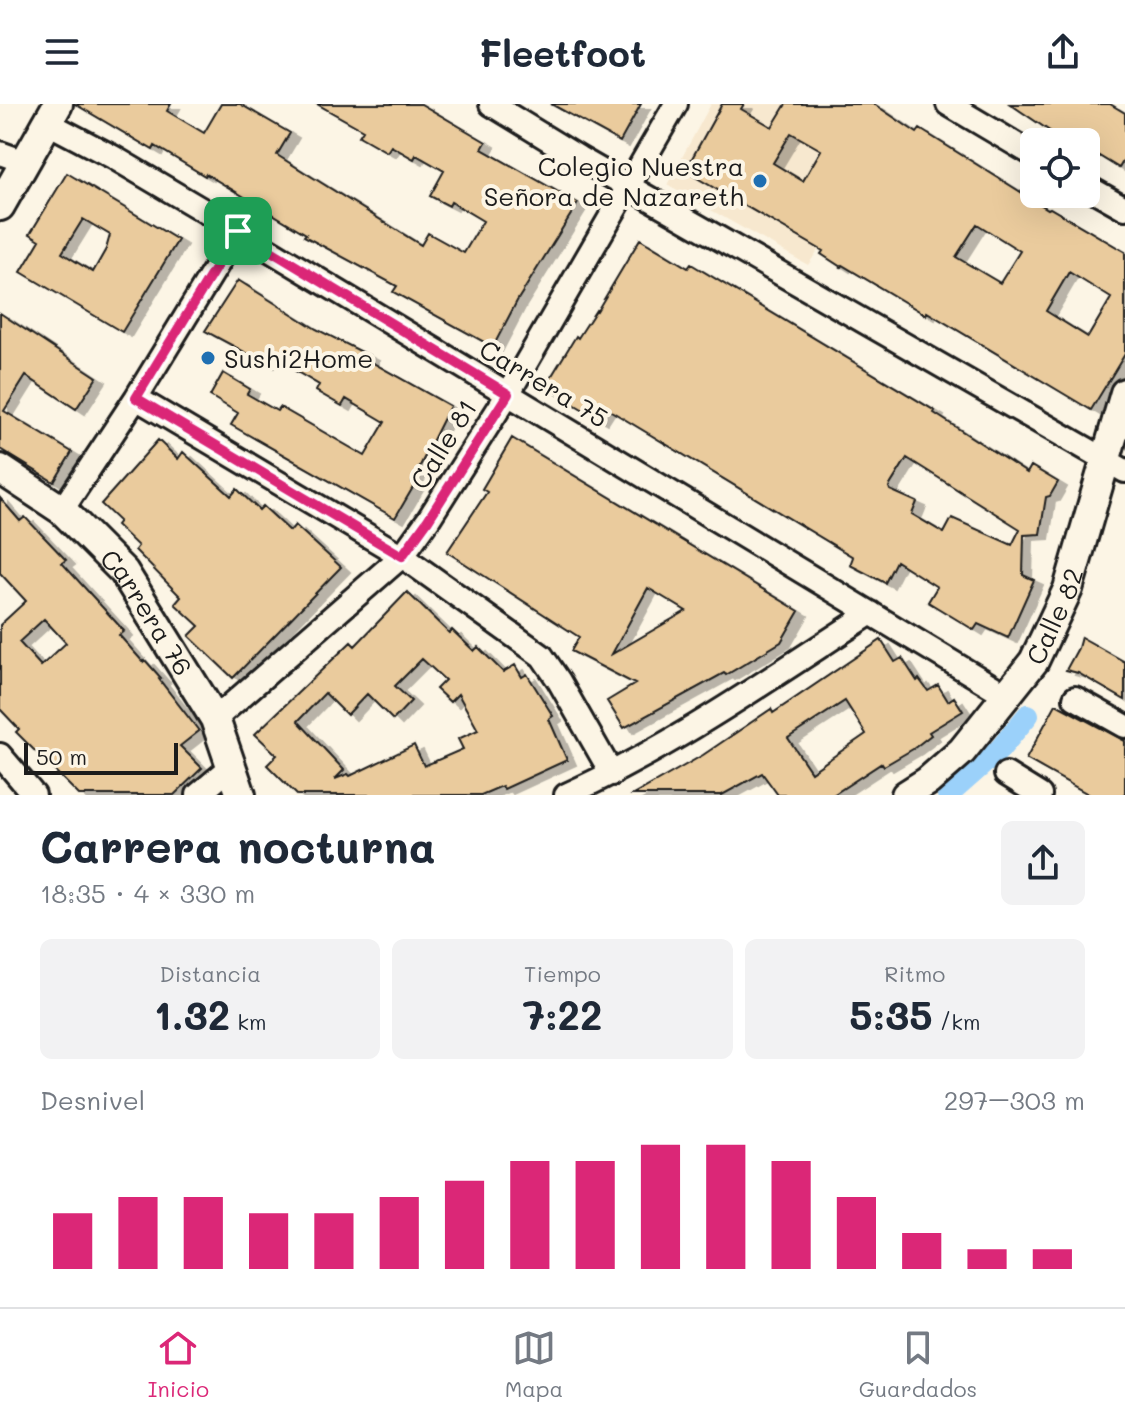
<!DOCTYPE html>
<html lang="es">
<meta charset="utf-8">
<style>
:root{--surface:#fff;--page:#f2f2f3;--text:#1f2937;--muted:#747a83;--line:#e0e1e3;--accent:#db2777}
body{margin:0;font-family:Mali,sans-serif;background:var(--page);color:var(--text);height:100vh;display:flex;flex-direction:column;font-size:30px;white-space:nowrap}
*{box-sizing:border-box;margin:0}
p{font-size:26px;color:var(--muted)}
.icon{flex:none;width:44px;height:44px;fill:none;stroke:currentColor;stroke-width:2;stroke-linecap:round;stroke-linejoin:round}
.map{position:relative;height:691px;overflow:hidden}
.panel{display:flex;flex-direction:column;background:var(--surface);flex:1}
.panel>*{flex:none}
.tools{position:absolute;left:1020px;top:24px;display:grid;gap:16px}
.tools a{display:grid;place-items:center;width:80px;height:80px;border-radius:12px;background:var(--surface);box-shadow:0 8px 32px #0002;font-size:40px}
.scale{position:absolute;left:24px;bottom:20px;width:154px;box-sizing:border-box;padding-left:8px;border:4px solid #1c1c1c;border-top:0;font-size:22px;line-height:28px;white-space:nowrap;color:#1c1c1c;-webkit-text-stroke:6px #fcf5e5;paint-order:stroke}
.pin{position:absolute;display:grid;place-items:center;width:68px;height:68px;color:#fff;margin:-34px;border-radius:16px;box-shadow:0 4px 12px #0006}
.round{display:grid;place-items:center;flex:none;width:84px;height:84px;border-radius:12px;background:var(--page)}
.summary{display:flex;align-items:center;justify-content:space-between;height:136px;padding:0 40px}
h1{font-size:44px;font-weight:800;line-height:60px}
.metrics{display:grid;grid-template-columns:repeat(3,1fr);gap:12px;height:136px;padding:8px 40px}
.metrics div{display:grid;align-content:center;border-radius:12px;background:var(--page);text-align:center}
.metrics b{font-size:40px;font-weight:800}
.metrics small{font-size:22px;font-weight:400}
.metrics p{font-size:22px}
.chart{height:224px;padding:16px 40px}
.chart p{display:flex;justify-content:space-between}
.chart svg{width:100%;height:144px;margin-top:8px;stroke:var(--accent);stroke-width:6}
header{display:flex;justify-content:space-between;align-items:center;height:104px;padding:0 40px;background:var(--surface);font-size:36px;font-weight:800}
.dock{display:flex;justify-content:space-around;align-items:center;height:112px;border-top:2px solid var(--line);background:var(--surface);font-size:22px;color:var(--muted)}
.dock a{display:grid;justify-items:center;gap:4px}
.dock .on{color:var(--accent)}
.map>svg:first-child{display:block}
.built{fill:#f7e8cf}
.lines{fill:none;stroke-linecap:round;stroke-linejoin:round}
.canal{stroke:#9bd1fa;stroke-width:22}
.building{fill:#eacb9d;stroke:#1c1c1c;stroke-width:2;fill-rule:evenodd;filter:url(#shadow)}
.minor-casing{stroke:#1c1c1c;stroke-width:28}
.tertiary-casing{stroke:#1c1c1c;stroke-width:34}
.minor{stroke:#fcf5e5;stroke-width:22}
.tertiary{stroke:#fcf5e5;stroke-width:28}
.route-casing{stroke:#fff;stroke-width:16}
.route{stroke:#db2777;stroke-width:10}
.poi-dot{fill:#1f6fb2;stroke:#fcf5e5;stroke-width:3}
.labels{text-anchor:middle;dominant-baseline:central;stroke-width:8;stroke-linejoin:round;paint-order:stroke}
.poi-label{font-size:26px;fill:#1c1c1c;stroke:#fcf5e5;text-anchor:end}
.street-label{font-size:26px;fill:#1c1c1c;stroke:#fcf5e5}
</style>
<header><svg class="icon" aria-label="menu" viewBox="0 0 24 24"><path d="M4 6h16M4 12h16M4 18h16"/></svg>Fleetfoot<svg class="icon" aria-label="share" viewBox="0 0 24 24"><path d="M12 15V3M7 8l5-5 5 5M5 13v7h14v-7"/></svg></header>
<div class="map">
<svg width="1125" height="691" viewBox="0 0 1125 691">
<defs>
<filter id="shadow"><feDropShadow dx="9" dy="5" stdDeviation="0" flood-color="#0004"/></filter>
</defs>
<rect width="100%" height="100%" fill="#fcf5e5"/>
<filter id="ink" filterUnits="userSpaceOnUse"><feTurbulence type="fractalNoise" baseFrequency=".0125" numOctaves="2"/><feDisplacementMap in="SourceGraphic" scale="16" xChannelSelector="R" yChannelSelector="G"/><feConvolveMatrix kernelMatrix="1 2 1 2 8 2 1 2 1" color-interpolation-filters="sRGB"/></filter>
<g filter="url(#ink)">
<!-- built -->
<path class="built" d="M 711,0 L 847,0 L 815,53 L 861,83 L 808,161 L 667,81 Z"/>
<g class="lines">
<!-- canal -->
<path class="canal" d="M 948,691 L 1000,645 L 1028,611"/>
</g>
<!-- building -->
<path class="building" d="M 75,0 L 171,0 L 167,7 L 204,29 L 221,0 L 240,0 L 290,29 L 277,51 L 421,141 L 428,129 L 464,149 L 483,117 L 451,98 L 449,102 L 430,92 L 444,67 L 416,51 L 414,55 L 391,42 L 387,48 L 359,32 L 363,26 L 317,0 L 421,0 L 486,38 L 482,45 L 578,99 L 517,197 L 493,243 L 393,188 L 397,182 L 304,132 L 306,130 L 206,70 L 205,72 L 155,42 L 153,46 Z
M 551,0 L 641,0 L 620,38 Z
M 722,0 L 744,0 L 741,5 L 772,23 L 786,0 L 874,0 L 917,29 L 920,25 L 1048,105 L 1050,104 L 1125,148 L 1125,250 L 1091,306 L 927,208 L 926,211 L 842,161 L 841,163 L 821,150 L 823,147 L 685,67 ZM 791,29 L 821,46 L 803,77 L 773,59 ZM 977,120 L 1020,147 L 1000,179 L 956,153 ZM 1069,168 L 1111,194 L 1088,233 L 1046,207 Z
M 1010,0 L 1110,0 L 1125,9 L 1125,54 L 1119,64 L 1086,44 L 1086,38 L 1053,38 L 1057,32 Z
M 67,69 L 178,136 L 122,228 L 21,168 L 40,136 L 30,130 ZM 83,115 L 110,131 L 106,145 L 93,168 L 62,149 Z
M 640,135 L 688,164 L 691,160 L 935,307 L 934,309 L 1027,369 L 1031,362 L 1058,378 L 1050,392 L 1046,393 L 1040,430 L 1024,431 L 1023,471 L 1034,476 L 1008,534 L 978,520 L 974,526 L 928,498 L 937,483 L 896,457 L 885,479 L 850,461 L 853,453 L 606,304 L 599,315 L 545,283 L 576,232 L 578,234 L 596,206 L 597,207 ZM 907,354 L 1020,425 L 1012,441 L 952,414 L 944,429 L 912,410 L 917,398 L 890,386 L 889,383 Z
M 238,176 L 316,225 L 370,252 L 368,256 L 450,302 L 412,378 L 415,380 L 395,414 L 231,321 L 238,309 L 210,292 L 223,269 L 250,285 L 247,290 L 277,307 L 280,303 L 365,352 L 385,318 L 346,295 L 342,302 L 316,287 L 319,281 L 270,252 L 265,259 L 205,227 Z
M 0,209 L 97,273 L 76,305 L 26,272 L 4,307 L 72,348 L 54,378 L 0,345 Z
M 512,334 L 799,507 L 781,538 L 726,571 L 724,569 L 624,624 L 607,597 L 635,580 L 571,547 L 579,533 L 447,448 L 487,388 L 482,385 ZM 648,484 L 686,507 L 612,550 Z
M 158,336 L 178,355 L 183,348 L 231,392 L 237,385 L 259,406 L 263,402 L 290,427 L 295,421 L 341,463 L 233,574 L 189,532 L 199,522 L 175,500 L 181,493 L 135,446 L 138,442 L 116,421 L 119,417 L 101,400 Z
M 0,394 L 20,417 L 25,413 L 66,456 L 62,459 L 124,527 L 119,531 L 143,558 L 145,556 L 161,574 L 159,575 L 199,627 L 180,642 L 202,664 L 174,691 L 79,691 L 16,628 L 19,625 L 0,605 L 0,521 L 26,497 L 0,469 ZM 44,515 L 66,539 L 41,562 L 19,538 Z
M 407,488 L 449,529 L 452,526 L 474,547 L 478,543 L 503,568 L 515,561 L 522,573 L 527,570 L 553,612 L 549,615 L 567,656 L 504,685 L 502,682 L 481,691 L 297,691 L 267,661 L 277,651 L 255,630 L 351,538 L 355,542 ZM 422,555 L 445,576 L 436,585 L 450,598 L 458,590 L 478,626 L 458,635 L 463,645 L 424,662 L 414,641 L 350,672 L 348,670 L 335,675 L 344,666 L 298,617 L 325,589 L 347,611 L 367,590 L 393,616 L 411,597 L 395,582 Z
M 1081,533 L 1125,558 L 1125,596 L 1078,569 L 1066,566 L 1078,544 Z
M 881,536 L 895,558 L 902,554 L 917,577 L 919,575 L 928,587 L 938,581 L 948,597 L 954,593 L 963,607 L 929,628 L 931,631 L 913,645 L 884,662 L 882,659 L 833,691 L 778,691 L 762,669 L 722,691 L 633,691 L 703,651 L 771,605 L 773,609 ZM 845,597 L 866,630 L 811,668 L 788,634 Z
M 1056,600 L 1125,637 L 1125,691 L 1090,691 L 1026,655 Z"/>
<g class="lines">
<!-- minor casing -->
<g class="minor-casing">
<path id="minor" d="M 491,0 L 579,54 L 1125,367
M 948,0 L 1034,51
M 48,19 L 113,53 L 238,127 L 1008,592
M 0,49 L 25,58
M 1086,82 L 1125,104
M 136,294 L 402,452 L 542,552 L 559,577 L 612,670
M 62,406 L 136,294 L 238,127
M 1075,594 L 1125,622
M 215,615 L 402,452 L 428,416 L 508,290 L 676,0
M 0,651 L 34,691
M 1006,670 L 1040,691
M 198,691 L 231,663
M 566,691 C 674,642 772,573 871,509"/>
</g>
<!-- tertiary casing -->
<g class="tertiary-casing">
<g id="tertiary">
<path d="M 0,102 L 58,0"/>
<path id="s1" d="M 0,365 L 62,406 L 124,468 L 215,615 L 241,691"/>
<path id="s2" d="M 906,691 L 928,677 L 962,647 L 1034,557 L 1068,485 L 1125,289"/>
</g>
</g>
<!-- minor -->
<use href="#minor" class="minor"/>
<!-- tertiary -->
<use href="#tertiary" class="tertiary"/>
</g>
</g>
<g class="lines" filter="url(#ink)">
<!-- route casing -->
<g class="route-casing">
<path id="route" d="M 238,127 L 508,290 L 428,416 L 402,452 L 136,294 Z"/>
</g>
<!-- route -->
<use href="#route" class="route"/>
</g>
<!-- markers -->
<g class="poi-dot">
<circle cx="760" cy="77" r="8"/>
<circle cx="208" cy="254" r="8"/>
</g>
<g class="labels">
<!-- poi labels -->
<g class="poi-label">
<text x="744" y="62">Colegio Nuestra<tspan x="744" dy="30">Señora de Nazareth</tspan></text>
<text x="224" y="254" text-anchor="start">Sushi2Home</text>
</g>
<!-- street labels -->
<g class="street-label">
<text transform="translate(544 279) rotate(31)">Carrera 75</text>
<text transform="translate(443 340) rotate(-58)">Calle 81</text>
<text stroke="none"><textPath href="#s1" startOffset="208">Carrera 76</textPath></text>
<text stroke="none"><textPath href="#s2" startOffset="236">Calle 82</textPath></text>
</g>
</g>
</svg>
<div class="tools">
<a><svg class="icon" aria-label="locate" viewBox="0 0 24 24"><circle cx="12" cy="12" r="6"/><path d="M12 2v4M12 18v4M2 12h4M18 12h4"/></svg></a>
</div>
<div class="scale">50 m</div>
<div class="pin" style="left:238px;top:127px;background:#1e9e55"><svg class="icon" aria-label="arrive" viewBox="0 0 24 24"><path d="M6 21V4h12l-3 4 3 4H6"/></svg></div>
</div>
<section class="panel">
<div class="summary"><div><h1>Carrera nocturna</h1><p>18:35 · 4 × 330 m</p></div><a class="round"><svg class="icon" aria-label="share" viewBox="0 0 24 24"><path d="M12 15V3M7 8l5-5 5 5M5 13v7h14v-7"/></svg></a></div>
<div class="metrics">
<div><p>Distancia</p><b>1.32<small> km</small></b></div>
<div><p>Tiempo</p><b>7:22</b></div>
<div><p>Ritmo</p><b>5:35<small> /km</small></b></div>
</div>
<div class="chart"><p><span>Desnivel</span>297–303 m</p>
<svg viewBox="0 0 160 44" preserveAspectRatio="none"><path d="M5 44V27M15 44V22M25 44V22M35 44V27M45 44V27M55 44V22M65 44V17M75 44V11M85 44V11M95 44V6M105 44V6M115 44V11M125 44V22M135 44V33M145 44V38M155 44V38"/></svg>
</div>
</section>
<nav class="dock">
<a class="on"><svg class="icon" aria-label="home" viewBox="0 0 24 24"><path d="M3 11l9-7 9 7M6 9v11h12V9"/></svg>Inicio</a>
<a><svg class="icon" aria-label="map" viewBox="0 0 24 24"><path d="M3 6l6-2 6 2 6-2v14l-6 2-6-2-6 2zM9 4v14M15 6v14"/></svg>Mapa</a>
<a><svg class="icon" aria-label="saved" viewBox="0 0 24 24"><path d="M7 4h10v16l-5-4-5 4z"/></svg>Guardados</a>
</nav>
